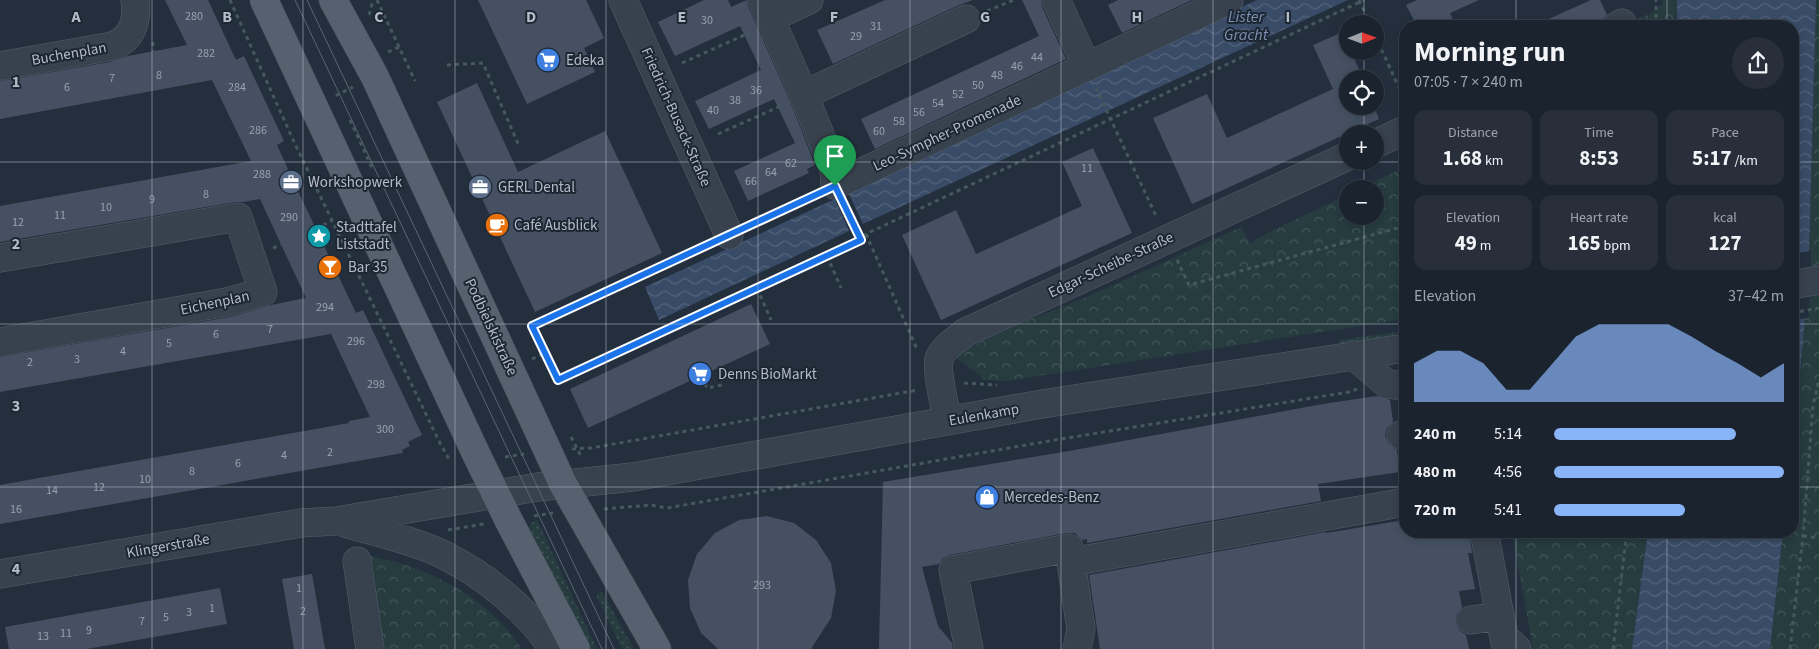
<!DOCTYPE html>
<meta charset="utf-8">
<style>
:root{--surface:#1b232e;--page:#282f3a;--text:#f1f3f6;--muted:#a0a4aa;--line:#39404a;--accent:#8ab4f8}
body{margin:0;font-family:"Source Sans 3",sans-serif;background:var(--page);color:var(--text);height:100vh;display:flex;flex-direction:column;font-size:19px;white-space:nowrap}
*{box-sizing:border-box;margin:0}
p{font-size:16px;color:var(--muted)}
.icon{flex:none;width:28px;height:28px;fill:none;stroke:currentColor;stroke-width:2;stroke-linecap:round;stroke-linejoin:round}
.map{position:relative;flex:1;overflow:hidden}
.sheet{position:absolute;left:1399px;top:20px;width:400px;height:518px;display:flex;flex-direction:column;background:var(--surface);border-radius:20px;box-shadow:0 2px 8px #0003,0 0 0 1px var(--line)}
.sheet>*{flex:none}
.needle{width:32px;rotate:89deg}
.tools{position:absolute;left:1339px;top:15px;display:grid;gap:10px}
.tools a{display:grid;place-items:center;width:45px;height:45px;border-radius:50%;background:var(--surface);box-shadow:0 2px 8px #0003,0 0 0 1px var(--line);font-size:25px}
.pin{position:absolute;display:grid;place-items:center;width:42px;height:42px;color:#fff;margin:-51px -21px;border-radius:50% 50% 50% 0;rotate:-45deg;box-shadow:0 0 5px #0007}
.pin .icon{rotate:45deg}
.round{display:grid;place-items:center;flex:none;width:52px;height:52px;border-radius:26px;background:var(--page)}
.overview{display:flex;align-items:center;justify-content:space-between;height:85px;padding:0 15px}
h1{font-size:28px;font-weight:700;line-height:38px}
.figures{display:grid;grid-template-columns:repeat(3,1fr);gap:8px;height:85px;padding:5px 15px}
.figures div{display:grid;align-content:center;border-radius:12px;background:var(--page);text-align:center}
.figures b{font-size:21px;font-weight:700}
.figures small{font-size:14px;font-weight:400}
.figures p{font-size:14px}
.chart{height:140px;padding:10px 15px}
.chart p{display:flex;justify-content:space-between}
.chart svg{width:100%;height:90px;margin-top:5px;fill:var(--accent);opacity:.7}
ul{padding:0 15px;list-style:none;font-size:16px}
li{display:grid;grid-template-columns:80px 60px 1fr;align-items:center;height:38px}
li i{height:12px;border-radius:6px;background:var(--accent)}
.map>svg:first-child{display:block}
.grass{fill:url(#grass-dots)}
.park{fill:url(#park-crowns)}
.water{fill:url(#water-waves)}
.pier{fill:#242f3e}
.building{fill:#455162}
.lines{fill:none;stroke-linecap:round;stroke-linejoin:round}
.minor-casing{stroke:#565f6c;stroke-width:29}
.major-casing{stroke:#414a57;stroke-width:29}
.path{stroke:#44595c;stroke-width:3;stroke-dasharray:4 4;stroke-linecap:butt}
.minor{stroke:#38414e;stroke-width:28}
.major{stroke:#56606e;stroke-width:28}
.tram{stroke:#5a6575;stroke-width:1}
.route-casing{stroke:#fff;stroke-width:10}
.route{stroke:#1a73e8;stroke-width:6}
.grid{fill:none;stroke:#b4bcc9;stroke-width:1;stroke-opacity:0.55}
.labels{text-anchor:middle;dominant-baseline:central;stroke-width:4;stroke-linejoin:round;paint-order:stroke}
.number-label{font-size:12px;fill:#98a1af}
.street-label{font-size:15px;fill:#b4bcc9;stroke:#1d2633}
.poi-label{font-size:15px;fill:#b4bcc9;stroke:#1d2633;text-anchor:start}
.water-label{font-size:16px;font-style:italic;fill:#7c92b1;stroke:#1d2633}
.grid-label{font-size:16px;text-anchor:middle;font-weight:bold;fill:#b4bcc9;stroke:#1d2633;stroke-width:4;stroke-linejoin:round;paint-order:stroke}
</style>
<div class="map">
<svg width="1819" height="649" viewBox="0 0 1819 649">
<defs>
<pattern id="grass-dots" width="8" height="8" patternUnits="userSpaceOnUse" patternTransform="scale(1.25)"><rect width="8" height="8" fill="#263c3f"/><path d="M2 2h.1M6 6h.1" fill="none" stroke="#435659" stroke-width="1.8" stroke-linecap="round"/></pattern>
<pattern id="park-crowns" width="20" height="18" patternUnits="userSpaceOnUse" patternTransform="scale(1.25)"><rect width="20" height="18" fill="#263c3f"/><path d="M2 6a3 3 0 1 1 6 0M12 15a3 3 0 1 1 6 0" fill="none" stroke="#435659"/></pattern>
<pattern id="water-waves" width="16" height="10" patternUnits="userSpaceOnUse" patternTransform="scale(1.25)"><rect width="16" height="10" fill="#394c67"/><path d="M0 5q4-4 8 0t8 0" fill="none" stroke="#53647b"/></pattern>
</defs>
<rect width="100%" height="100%" fill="#242f3e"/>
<!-- grass -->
<path class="grass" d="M 1405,331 L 1405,338 L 1343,347 L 1339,340 Z
M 537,520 L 597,649 L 587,649 L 528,529 L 531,523 Z
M 602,592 L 634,649 L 622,649 L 596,595 Z"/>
<!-- park -->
<path class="park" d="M 1662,0 L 1677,0 L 1676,26 L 1630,26 L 1635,23 L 1636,19 L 1650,14 L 1662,5 Z
M 1816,0 L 1819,0 L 1819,649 L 1770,649 L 1783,531 L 1792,531 L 1792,448 L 1808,286 Z
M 1405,167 L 1405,319 L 1007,381 L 982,380 L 980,375 L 955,357 C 994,331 1041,316 1084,298 C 1136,275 1188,251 1241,227 L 1250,243 L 1273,230 L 1347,195 L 1348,216 L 1375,216 L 1375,189 L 1360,189 Z
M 1512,531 L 1648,531 L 1632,649 L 1533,649 Z
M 364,555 C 425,564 488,597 522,649 L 381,649 Z"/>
<!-- water -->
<path class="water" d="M 1257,0 L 1348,0 L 863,224 L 847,190 Z
M 1677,0 L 1816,0 L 1808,286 L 1793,448 L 1792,26 L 1677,26 Z
M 835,199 L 849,231 L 659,320 L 645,287 Z
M 1648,531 L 1783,531 L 1770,649 L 1632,649 Z"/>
<!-- pier -->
<path class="pier" d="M 1811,251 L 1811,286 L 1808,318 L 1793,320 L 1792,254 Z"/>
<!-- building -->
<path class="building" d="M 165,0 L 208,0 L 236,60 L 244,56 L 284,141 L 277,145 L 296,187 L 356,313 L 363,310 L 422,435 L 408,442 L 410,446 L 402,450 L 403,453 L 0,524 L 0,485 L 349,423 L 349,421 L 370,417 L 331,334 L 0,392 L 0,357 L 230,317 L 271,305 L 306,298 L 260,199 L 243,202 L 235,202 L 0,242 L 0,206 L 251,161 L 212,80 L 0,119 L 0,81 L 110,62 L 128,56 L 187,45 Z
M 478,0 L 586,0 L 604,38 L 584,48 L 595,72 L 527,104 Z
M 704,0 L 728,0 L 731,7 L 747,0 L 748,6 L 790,101 L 815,165 L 807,169 L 809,173 L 748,201 L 734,171 L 795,143 L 774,99 L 709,129 L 695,101 L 761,70 L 740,26 L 675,56 L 658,22 Z
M 885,0 L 973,0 L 959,5 L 833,64 L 817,30 Z
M 1022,0 L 1041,0 L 1042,7 L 1066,59 L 875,149 L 861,119 L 1039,36 Z
M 1118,0 L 1192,0 L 1122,33 L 1108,5 Z
M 1417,0 L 1479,0 L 1450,13 L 1456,26 L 1417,26 L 1406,5 Z
M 1591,0 L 1600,0 L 1607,15 L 1603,19 L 1601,26 L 1533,26 Z
M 1343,32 L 1348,42 L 1348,51 L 1351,51 L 1363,79 L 1348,79 L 1348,106 L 1374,106 L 1379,119 L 1192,204 L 1153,118 L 1207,94 L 1227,138 L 1333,89 L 1313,45 Z
M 477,83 L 518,172 L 605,131 L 662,253 L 535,312 L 437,102 Z
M 1093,148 L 1132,233 L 941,320 L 902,235 L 956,210 L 976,254 L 1082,206 L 1062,162 Z
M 751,304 L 770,344 L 588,428 L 570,389 Z
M 1377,396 L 1390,400 L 1393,422 L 1387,428 L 1385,435 L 1388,443 L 1397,450 L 1400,472 L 1318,484 L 1321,501 L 1087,543 L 1087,539 L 1082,540 L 1075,533 L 1066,533 L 950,555 L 943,558 L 939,564 L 922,567 L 938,626 L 952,643 L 953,649 L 879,649 L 883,482 L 1069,451 L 1323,404 Z
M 767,516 L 794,523 L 816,540 L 831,563 L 836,591 L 831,618 L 811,649 L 718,649 L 701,633 L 690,608 L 688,580 L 697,554 L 715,533 L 739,520 Z
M 1405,520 L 1405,531 L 1469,531 L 1472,553 L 1468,553 L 1475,589 L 1459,591 L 1462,608 L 1457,614 L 1456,622 L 1459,630 L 1466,635 L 1469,649 L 1100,649 L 1089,575 L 1326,532 L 1326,533 Z
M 312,574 L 325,649 L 294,649 L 282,579 Z
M 220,588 L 227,624 L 87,649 L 9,649 L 5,627 Z"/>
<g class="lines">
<!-- minor casing -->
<g class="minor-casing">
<path id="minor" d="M 623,0 L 729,235
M 762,0 L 804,95 L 834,170 L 835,185 L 1229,0
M 1056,0 L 1087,67
M 770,18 L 809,0
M 1617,26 L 1622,23
M 0,66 L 107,47 C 131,43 138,22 135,0
M 804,95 L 966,19
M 1375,144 L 1405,130
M 0,258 L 238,217 L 263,292 L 227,302 L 0,342
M 1792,285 L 1819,280
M 1353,355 L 1387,384 L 1405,386
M 948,421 C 945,409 936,369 939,359 C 942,348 958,339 966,332 L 1348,156
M 1401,435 L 1405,435
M 345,523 C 375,532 416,541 444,555 C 488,577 525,609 554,649
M 1484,531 L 1505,643 L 1512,644 L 1517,649
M 357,561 L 370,649
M 0,574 L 301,523 L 336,521 L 538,487 L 633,477 L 1042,404 L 1405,348
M 1471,620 L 1500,616
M 969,649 L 953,570 L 1069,548
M 1077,649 L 1081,629 L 1071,562 L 1405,502"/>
</g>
<!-- major casing -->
<g class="major-casing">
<path id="major" d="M 264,0 L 479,460 L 509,521 L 576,649
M 333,0 L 375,77 L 563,484 L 657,649"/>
</g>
<!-- path -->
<path class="path" d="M 230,0 L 295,144 L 440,443 L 449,459
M 377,0 L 415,81
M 1359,0 L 1370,24
M 987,11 L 1014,0
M 369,15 L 373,0
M 1656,26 L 1656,0
M 1375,35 L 1405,101
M 153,42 L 153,51
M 388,52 L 399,47
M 682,63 L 751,32
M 447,65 L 483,63 L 519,146
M 1096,88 L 1157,218
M 338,96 L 337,95 L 353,87
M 350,120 L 373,170
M 718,134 L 783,105
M 846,207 L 861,240
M 750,225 L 815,195
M 316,229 L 333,220
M 866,234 L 917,349
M 708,244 L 532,326 L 558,380 L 861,240 L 866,234 L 1364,0
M 273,248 L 281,245
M 827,256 L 841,288
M 1177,260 L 1189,285 L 1405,226
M 757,288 L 771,320
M 1792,313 L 1819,308
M 532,359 L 545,353
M 702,376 L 707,388 L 722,385
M 964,383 L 997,385
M 571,437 L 582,458
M 572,449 L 591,448 L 918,390
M 505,457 L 524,454
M 604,509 L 650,505 L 667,508 L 1049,441 L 1349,392 L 1357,389
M 534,516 L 553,513
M 448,530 L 484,524
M 1803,536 L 1819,538
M 1613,649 L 1627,531
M 1790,649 L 1803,536 L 1813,406 L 1819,379"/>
<!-- minor -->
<use href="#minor" class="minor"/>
<!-- major -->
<use href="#major" class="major"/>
<!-- tram -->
<path class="tram" d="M 295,0 L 602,649
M 307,0 L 614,649"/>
</g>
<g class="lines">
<!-- route casing -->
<g class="route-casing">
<path id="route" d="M 835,186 L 861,240 L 558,380 L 532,326 Z"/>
</g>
<!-- route -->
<use href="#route" class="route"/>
</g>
<!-- grid -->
<path class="grid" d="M 152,0 L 152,649M 303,0 L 303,649M 455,0 L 455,649M 606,0 L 606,649M 758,0 L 758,649M 910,0 L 910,649M 1061,0 L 1061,649M 1213,0 L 1213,649M 1364,0 L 1364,24M 1516,0 L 1516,26M 1667,0 L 1667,26M 1364,51 L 1364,79M 1364,106 L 1364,134M 1364,161 L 1364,189M 0,162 L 1405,162M 1792,162 L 1819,162M 1364,216 L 1364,649M 0,324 L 1405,324M 1792,324 L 1819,324M 0,487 L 1405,487M 1792,487 L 1819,487M 1516,531 L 1516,649M 1667,531 L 1667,649"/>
<!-- icons -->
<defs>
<g id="supermarket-disc" transform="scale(1.25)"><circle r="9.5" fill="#3f7fe0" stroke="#1d2633"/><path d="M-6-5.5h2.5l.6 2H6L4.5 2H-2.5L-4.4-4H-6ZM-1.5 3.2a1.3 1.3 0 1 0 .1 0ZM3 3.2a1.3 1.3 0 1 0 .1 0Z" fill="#fff"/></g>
<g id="office-disc" transform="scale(1.25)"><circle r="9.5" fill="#5c6f8a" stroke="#1d2633"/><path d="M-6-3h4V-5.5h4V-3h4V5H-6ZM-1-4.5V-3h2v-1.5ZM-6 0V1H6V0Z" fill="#fff"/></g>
<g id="cafe-disc" transform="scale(1.25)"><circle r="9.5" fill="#e8710a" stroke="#1d2633"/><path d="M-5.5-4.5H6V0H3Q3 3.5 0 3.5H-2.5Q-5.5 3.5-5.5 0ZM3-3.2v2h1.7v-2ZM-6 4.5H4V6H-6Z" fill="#fff"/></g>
<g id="sight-disc" transform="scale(1.25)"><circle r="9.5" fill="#0f9aa8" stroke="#1d2633"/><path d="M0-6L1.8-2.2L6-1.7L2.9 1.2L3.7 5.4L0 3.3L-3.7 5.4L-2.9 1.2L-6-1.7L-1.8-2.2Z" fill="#fff"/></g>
<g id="bar-disc" transform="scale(1.25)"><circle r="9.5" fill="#e8710a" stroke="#1d2633"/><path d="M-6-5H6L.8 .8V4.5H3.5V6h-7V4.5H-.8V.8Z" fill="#fff"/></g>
<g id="shop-disc" transform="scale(1.25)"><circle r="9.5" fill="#3f7fe0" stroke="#1d2633"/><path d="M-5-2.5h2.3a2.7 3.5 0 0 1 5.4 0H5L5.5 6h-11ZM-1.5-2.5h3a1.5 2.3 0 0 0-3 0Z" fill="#fff"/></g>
</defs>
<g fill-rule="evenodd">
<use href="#supermarket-disc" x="548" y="60"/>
<use href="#office-disc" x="291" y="182"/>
<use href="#office-disc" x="480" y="187"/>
<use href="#cafe-disc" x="497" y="225"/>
<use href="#sight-disc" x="319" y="236"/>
<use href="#bar-disc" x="330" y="267"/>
<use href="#supermarket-disc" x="700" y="374"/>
<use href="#shop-disc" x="987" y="497"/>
</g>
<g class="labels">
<!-- number labels -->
<g class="number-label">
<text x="194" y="16">280</text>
<text x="707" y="20">30</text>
<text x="876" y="26">31</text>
<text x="856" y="36">29</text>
<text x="206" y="53">282</text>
<text x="1037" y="57">44</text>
<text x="1017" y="66">46</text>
<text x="159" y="75">8</text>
<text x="997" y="75">48</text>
<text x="112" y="78">7</text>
<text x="978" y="85">50</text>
<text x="67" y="87">6</text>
<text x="237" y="87">284</text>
<text x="756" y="90">36</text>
<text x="958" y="94">52</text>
<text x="735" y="100">38</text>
<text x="938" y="103">54</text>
<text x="713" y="110">40</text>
<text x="919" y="112">56</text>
<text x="899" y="121">58</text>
<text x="258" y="130">286</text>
<text x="879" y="131">60</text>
<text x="791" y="163">62</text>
<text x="1087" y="168">11</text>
<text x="771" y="172">64</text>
<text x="262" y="174">288</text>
<text x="751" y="181">66</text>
<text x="206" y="194">8</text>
<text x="152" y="199">9</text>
<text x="106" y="207">10</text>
<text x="60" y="215">11</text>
<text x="289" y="217">290</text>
<text x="18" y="222">12</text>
<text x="325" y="307">294</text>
<text x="270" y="329">7</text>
<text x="216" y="334">6</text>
<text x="356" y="341">296</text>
<text x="169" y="343">5</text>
<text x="123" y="351">4</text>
<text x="77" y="359">3</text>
<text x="30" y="362">2</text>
<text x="376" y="384">298</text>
<text x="385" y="429">300</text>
<text x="330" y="452">2</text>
<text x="284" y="455">4</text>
<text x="238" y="463">6</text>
<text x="192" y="471">8</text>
<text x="145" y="479">10</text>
<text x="99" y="487">12</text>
<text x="52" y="490">14</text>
<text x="16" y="509">16</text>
<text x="762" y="585">293</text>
<text x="299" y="588">1</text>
<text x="212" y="608">1</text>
<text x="303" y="611">2</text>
<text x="189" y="612">3</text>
<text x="166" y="617">5</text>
<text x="142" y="621">7</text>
<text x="89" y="630">9</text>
<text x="66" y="633">11</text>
<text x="43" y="636">13</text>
</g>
<!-- street labels -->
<g class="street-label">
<text transform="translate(69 54) rotate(-10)">Buchenplan</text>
<text transform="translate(676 117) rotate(66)">Friedrich-Busack-Straße</text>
<text transform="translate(947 133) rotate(-25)">Leo-Sympher-Promenade</text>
<text transform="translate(1111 265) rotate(-25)">Edgar-Scheibe-Straße</text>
<text transform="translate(215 303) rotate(-12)">Eichenplan</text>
<text transform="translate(491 327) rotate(65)">Podbielskistraße</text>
<text transform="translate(984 415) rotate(-10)">Eulenkamp</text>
<text transform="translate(168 546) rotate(-10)">Klingerstraße</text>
</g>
<!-- poi labels -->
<g class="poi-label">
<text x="566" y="60">Edeka</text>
<text x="308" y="182">Workshopwerk</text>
<text x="498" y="187">GERL Dental</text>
<text x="514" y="225">Café Ausblick</text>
<text x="336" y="227">Stadttafel<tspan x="336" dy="17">Liststadt</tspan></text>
<text x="348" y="267">Bar 35</text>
<text x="718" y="374">Denns BioMarkt</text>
<text x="1004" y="497">Mercedes-Benz</text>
</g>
<!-- water labels -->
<g class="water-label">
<text x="1246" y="17">Lister<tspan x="1246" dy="18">Gracht</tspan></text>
</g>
</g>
<g class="grid-label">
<text x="76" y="22">A</text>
<text x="227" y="22">B</text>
<text x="379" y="22">C</text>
<text x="531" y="22">D</text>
<text x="682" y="22">E</text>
<text x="834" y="22">F</text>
<text x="985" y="22">G</text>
<text x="1137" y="22">H</text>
<text x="1288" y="22">I</text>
<text x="16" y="87">1</text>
<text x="16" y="249">2</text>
<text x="16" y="411">3</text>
<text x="16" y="574">4</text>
</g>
</svg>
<div class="tools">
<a><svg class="needle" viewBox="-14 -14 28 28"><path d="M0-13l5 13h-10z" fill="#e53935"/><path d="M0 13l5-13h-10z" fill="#a0a4aa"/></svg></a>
<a><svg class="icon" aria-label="locate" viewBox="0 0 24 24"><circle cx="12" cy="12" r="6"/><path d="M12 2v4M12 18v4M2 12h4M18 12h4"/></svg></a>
<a>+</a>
<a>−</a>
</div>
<div class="pin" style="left:835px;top:186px;background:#1e9e55"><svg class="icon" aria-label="arrive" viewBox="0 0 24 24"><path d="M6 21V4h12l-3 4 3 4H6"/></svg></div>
<section class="sheet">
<div class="overview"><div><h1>Morning run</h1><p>07:05 · 7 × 240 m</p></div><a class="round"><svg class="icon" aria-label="share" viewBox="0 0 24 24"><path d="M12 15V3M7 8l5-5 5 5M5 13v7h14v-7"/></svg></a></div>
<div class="figures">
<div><p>Distance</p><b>1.68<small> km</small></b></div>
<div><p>Time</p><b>8:53</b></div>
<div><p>Pace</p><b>5:17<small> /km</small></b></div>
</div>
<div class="figures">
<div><p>Elevation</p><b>49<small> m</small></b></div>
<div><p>Heart rate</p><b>165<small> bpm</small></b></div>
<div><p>kcal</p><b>127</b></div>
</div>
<div class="chart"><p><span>Elevation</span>37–42 m</p>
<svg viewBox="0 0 160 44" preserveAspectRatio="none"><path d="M0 44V25L10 19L20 19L30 25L40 38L50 38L60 25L70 12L80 6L90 6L100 6L110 6L120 12L130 19L140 25L150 32L160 25V44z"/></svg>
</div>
<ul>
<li><b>240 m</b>5:14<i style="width:79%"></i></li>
<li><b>480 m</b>4:56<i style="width:100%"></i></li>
<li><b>720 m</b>5:41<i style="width:57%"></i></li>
</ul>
</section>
</div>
